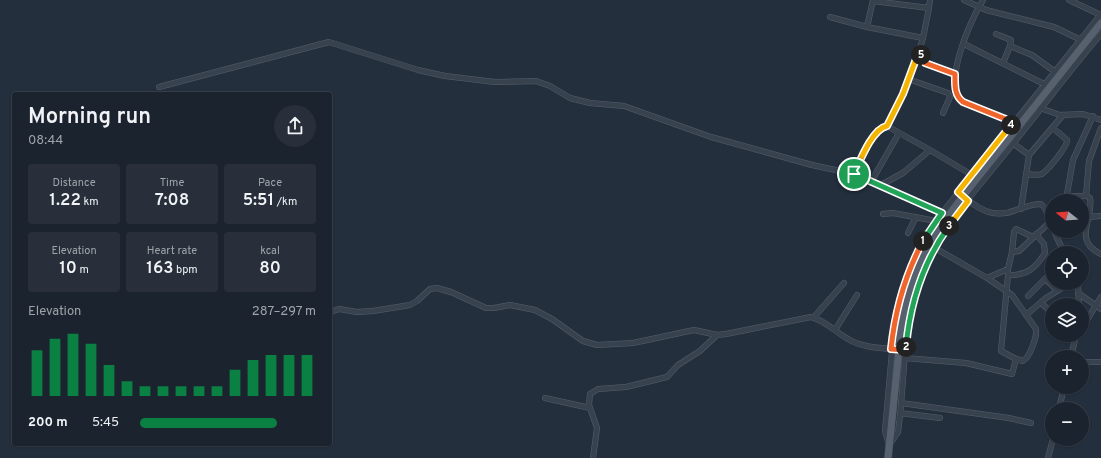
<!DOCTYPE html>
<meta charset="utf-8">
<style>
:root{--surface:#1b232e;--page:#282f3a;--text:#f1f3f6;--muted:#a0a4aa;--line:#39404a;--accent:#0b8043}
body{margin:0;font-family:Overpass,sans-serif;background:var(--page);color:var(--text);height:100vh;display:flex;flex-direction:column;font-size:15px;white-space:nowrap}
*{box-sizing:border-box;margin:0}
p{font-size:13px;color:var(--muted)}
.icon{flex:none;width:22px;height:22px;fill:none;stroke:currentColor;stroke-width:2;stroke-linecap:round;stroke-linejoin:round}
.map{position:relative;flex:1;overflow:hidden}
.panel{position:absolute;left:12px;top:92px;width:320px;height:354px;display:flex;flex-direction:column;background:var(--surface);border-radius:4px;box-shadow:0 1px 3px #0004,0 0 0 1px var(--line)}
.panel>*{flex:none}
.needle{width:26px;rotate:287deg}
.tools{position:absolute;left:1045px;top:194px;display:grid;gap:8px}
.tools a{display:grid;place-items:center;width:44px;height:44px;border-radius:50%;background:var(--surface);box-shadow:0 1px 3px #0004,0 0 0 1px var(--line);font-size:20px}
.pin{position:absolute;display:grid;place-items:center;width:34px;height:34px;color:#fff;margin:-17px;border:2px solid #fff;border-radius:50%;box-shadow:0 1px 4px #0007}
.km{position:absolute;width:20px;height:20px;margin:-10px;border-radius:50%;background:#222;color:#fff;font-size:11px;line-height:20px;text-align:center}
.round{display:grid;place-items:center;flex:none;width:42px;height:42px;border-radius:21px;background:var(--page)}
.overview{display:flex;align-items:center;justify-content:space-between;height:68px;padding:0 16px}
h1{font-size:22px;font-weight:600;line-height:30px}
.figures{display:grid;grid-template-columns:repeat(3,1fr);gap:6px;height:68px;padding:4px 16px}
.figures div{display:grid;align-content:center;border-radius:4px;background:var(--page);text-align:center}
.figures b{font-size:17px;font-weight:600}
.figures small{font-size:11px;font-weight:400}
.figures p{font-size:11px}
.chart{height:112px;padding:8px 16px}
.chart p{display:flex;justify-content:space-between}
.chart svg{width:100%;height:72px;margin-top:4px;stroke:var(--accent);stroke-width:6}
ul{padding:0 16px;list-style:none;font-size:13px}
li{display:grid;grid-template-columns:64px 48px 1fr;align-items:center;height:30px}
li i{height:10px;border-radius:5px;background:var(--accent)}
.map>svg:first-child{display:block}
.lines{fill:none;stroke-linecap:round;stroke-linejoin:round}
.minor-casing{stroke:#565f6c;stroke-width:6}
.major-casing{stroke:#414a57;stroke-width:8}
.minor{stroke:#38414e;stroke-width:5}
.major{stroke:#56606e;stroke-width:7}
.split-1-casing{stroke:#fff;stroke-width:8}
.split-2-casing{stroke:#fff;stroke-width:8}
.split-3-casing{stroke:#fff;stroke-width:8}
.split-4-casing{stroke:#fff;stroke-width:8}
.split-5-casing{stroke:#fff;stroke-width:8}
.split-6-casing{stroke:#fff;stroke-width:8}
.split-1{stroke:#22a559;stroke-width:5}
.split-2{stroke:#f0652b;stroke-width:5}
.split-3{stroke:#22a559;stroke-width:5}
.split-4{stroke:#f5b400;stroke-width:5}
.split-5{stroke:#f0652b;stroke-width:5}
.split-6{stroke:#f5b400;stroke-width:5}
</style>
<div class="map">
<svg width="1101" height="458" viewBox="0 0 1101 458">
<rect width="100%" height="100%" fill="#242f3e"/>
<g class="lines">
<!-- minor casing -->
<g class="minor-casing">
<path id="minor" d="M 964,0 L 986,10 L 1054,27 L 1079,39
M 983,0 C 971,20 941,84 963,102 L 1013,122
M 1069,0 L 1101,15
M 873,1 L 929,8 L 930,0
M 1101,14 L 942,213 L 919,250 L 901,292 L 895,318 L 885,431 L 889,445 L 898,432 C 905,383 902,330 919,282 C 937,230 978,188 1012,145 C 1042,108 1070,70 1101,34
M 830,17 L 867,27 L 873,0
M 867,27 L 923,38 L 919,51 L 923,61 L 955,74
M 996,34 L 1011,40 L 1010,46
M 923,38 L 929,8
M 964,44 L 1044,84
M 1003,63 L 1010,46 L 1032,55 L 1054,71
M 908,79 L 919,51
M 159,87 L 329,42 L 418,70 L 445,76 L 495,82 L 536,81 L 550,86 L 570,98 L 590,103 L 624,106 L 711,137 L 812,165 L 854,174 L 879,186 L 903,173 L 930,150 L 972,175
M 1040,108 L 1060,115 L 1083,114 L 1101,120
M 1093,116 L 1073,160 L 1067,194 L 1069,196 L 1087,196 L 1090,198 C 1094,218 1072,241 1101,254
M 887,126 L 930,150
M 1014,144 L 1029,155
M 854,174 C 860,161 872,129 887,126 L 903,94 L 908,79 L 948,93 L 950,97 L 943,113
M 1026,174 C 1031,174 1037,176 1042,174 C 1048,170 1068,146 1067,140 L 1053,128
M 871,182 L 899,133
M 879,186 L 942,213
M 1086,196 L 1089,161 L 1101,128
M 967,199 C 982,212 997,218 1016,210 C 1025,207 1032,204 1041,204 L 1045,208 L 1052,225
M 1021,209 L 1029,155 L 1063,115
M 883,214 L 893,213 L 936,221
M 1087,217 L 1101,216
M 1054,231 L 1064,253
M 908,233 L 916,217
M 935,248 L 987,278 L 1008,269 L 1008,275 C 1026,276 1036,268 1045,253 L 1044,244 L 1036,234
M 1012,252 L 1014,232 L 1016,229 L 1033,237
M 1008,269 L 1012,252 L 1019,251 L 1051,221
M 1008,275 L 1001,351 L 1016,359
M 1045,279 L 1057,290
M 1078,283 L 1079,305
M 1078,293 L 1101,309
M 1028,296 L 1052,272
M 1041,303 L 1052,313
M 330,312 L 339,309 L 357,312 L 373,311 L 410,305 L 417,301 L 430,289 L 437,288 L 451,292 L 486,308 L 494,308 L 510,305 L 535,310 L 552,319 L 583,341 L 597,345 L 633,343 L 694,330 L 717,335 L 726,334 L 811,317 C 825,320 835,332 848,339 C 861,347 878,348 893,349
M 1026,315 L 1046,298 L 1070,283
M 814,317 L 844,283
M 1082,328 L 1101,297
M 835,330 L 857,295
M 1071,357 L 1076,335
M 905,358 L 966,363 L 1012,374 L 1016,359 L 1023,361 C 1030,357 1037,337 1036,329 L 1012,295 L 987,278
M 1082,362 L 1101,362
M 545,398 L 590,408
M 901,403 L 1009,418 L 1031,423
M 1059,409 L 1064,387
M 900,413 L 940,418
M 593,458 L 597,428 L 589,405 L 590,394 L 598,389 L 626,387 L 667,377 L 678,365 L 700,351 L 717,335
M 1048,458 L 1053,439"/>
</g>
<!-- major casing -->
<g class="major-casing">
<path id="major" d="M 888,458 L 902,320 L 909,293 L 926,250 L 940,227 L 963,196 L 1101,23"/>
</g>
<!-- minor -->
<use href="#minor" class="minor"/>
<!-- major -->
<use href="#major" class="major"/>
</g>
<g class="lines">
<!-- split-1 casing -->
<g class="split-1-casing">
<path id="split-1" d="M 854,174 L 942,213 L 923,241"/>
</g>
<!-- split-2 casing -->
<g class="split-2-casing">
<path id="split-2" d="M 906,347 L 906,350 L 891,349 C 895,310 905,275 923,241"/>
</g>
<!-- split-3 casing -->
<g class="split-3-casing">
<path id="split-3" d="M 906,347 C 910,303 923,262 949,226"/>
</g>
<!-- split-4 casing -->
<g class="split-4-casing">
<path id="split-4" d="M 949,226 L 968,201 L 958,192 L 1011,125"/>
</g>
<!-- split-5 casing -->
<g class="split-5-casing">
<path id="split-5" d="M 921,55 L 925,63 L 955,74 C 955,85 954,95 963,102 L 1013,122 L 1011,125"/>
</g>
<!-- split-6 casing -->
<g class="split-6-casing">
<path id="split-6" d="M 854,174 C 860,161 872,129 887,126 L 903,94 L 919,51 L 921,55"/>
</g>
<!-- split-1 -->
<use href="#split-1" class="split-1"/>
<!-- split-2 -->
<use href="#split-2" class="split-2"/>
<!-- split-3 -->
<use href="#split-3" class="split-3"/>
<!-- split-4 -->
<use href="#split-4" class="split-4"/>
<!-- split-5 -->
<use href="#split-5" class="split-5"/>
<!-- split-6 -->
<use href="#split-6" class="split-6"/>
</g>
</svg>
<div class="tools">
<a><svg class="needle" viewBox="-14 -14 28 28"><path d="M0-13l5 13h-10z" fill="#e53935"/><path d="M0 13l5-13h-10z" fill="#a0a4aa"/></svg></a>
<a><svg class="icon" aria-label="locate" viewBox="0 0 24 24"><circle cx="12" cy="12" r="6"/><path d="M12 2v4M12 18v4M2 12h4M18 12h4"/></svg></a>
<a><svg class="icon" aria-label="layers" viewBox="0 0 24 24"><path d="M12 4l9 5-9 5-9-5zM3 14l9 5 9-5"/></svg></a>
<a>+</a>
<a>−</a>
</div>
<div class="pin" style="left:854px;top:174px;background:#1e9e55"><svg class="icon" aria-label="arrive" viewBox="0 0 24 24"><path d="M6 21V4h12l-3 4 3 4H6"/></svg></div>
<b class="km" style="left:923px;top:241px">1</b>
<b class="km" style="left:906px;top:347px">2</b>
<b class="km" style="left:949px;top:226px">3</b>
<b class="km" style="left:1011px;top:125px">4</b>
<b class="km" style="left:921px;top:55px">5</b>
<section class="panel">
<div class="overview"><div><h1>Morning run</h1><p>08:44</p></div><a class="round"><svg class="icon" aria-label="share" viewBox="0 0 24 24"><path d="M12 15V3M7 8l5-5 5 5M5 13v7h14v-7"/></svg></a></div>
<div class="figures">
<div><p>Distance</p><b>1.22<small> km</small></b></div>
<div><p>Time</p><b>7:08</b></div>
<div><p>Pace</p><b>5:51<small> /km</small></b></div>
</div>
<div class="figures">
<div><p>Elevation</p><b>10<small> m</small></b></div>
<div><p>Heart rate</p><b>163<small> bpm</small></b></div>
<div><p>kcal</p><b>80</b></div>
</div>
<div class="chart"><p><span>Elevation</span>287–297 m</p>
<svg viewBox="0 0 160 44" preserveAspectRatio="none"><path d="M5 44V16M15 44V9M25 44V6M35 44V12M45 44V25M55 44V35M65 44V38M75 44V38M85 44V38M95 44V38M105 44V38M115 44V28M125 44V22M135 44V19M145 44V19M155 44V19"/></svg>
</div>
<ul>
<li><b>200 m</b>5:45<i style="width:78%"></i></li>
</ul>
</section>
</div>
